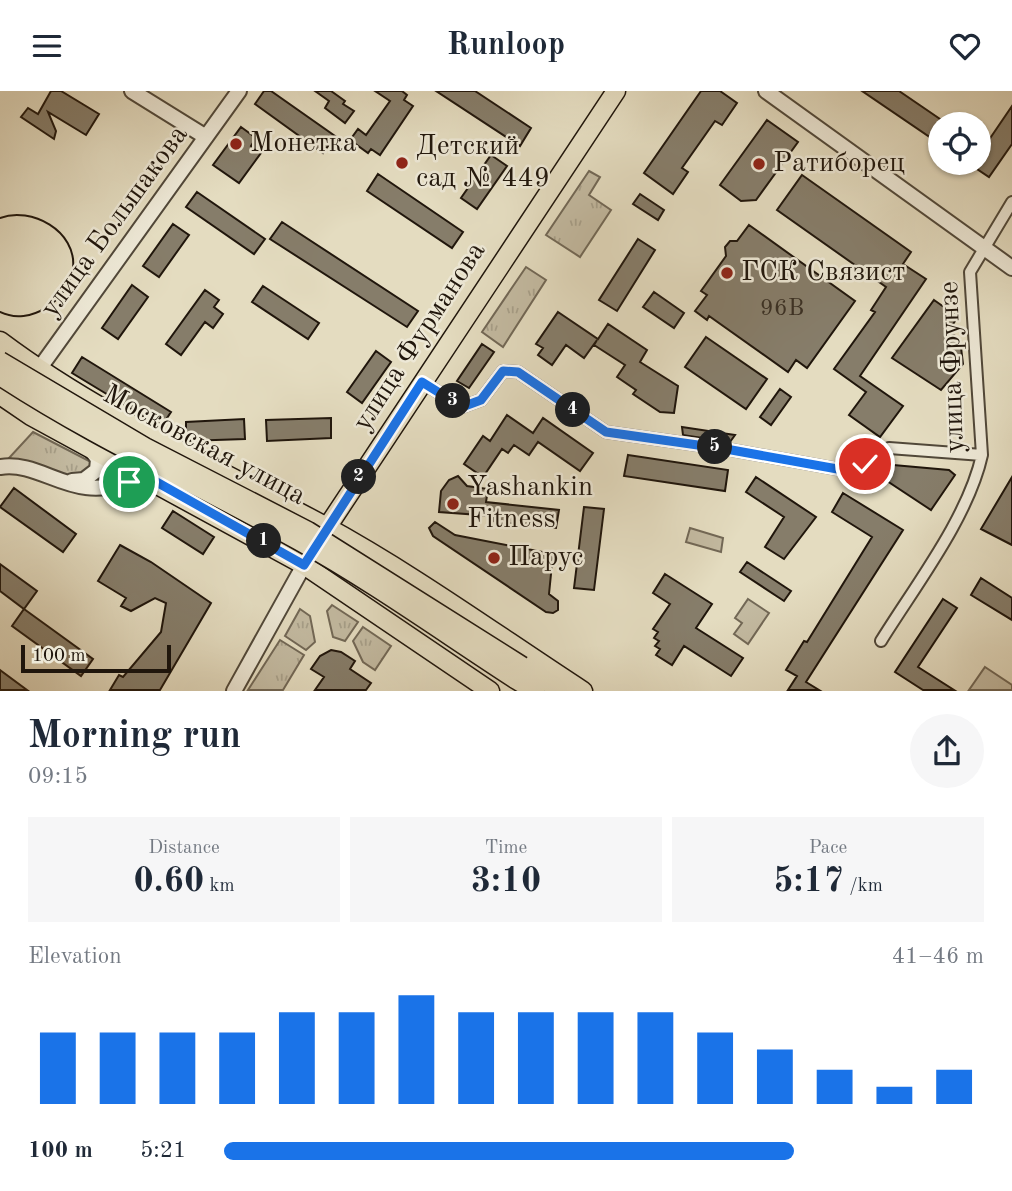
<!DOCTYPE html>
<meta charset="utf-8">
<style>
:root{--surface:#fff;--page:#f6f6f7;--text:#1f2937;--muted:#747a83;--accent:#1a73e8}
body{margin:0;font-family:"Old Standard TT",serif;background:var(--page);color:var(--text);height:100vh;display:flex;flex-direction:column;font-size:26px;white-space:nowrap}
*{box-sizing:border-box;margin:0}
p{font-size:23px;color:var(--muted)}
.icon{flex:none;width:38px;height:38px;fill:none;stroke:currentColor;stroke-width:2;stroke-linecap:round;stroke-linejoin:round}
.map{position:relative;height:600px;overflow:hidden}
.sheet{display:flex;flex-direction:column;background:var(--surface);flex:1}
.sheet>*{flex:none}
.controls{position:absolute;left:928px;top:21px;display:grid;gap:14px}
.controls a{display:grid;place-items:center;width:63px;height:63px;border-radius:50%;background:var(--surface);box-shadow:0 2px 5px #0004;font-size:35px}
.scale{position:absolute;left:21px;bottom:18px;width:150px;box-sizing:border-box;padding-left:7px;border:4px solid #20160c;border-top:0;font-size:19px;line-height:24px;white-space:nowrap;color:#20160c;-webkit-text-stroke:5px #ede8d6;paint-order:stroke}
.pin{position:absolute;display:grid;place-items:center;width:60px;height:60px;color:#fff;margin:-30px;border:4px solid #fff;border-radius:50%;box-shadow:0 2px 7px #0007}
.km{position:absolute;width:35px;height:35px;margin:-18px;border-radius:50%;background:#222;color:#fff;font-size:19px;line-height:35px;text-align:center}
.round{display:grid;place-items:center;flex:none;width:74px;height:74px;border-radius:37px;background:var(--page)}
.headline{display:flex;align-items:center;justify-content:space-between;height:119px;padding:0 28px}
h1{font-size:38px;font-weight:600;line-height:52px}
.figures{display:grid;grid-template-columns:repeat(3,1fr);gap:10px;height:119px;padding:7px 28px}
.figures div{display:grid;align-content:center;border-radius:0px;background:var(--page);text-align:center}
.figures b{font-size:35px;font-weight:600}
.figures small{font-size:19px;font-weight:400}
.figures p{font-size:19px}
.chart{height:196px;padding:14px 28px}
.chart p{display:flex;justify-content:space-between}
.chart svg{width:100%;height:126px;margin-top:7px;stroke:var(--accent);stroke-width:6}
ul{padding:0 28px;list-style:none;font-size:23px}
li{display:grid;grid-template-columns:112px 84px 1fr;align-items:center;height:52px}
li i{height:18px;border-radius:9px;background:var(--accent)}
header{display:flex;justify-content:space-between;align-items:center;height:91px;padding:0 28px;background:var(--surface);font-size:32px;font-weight:600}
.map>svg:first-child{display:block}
.grass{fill:url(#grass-tufts);stroke:#726856;stroke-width:2}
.park{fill:#c3baa1;stroke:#726856;stroke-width:2}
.building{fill:#867d6a;stroke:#20160c;stroke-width:2}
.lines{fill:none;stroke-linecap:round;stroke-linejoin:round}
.minor-casing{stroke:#514839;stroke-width:14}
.tertiary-casing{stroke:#514839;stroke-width:18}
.primary-casing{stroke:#20160c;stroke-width:21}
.minor{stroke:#ede8d6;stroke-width:10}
.tertiary{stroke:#ede8d6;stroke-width:14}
.primary{stroke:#e4dcc0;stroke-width:18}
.tram{stroke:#20160c;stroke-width:2}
.primary-bridge-casing{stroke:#20160c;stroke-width:21;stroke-linecap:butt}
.primary-bridge{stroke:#e4dcc0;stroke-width:18}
.route-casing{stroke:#fff;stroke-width:14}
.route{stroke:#1a73e8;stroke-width:9}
.poi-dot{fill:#8f2418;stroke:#ede8d6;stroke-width:2.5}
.labels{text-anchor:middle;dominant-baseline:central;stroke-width:5;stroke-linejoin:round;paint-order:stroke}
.number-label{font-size:24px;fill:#3a3024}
.poi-label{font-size:28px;fill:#20160c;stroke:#ede8d6;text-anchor:start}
.street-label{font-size:28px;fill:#20160c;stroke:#ede8d6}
</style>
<header><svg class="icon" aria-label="menu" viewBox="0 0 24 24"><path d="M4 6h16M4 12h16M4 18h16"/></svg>Runloop<svg class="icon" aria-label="heart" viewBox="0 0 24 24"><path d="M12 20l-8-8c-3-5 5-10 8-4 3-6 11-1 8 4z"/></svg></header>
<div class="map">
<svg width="1012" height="600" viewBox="0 0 1012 600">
<defs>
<pattern id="grass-tufts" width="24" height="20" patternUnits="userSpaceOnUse" patternTransform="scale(1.75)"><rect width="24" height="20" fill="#c3baa1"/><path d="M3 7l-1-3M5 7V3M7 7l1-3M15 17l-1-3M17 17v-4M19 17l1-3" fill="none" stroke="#a79f89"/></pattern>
</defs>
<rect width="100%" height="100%" fill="#e4dcc0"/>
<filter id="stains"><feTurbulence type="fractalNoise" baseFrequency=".00286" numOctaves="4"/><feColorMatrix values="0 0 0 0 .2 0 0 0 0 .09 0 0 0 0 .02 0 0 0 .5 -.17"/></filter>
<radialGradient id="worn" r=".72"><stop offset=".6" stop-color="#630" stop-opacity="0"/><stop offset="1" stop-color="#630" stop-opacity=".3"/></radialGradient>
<!-- grass -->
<path class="grass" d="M 589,80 L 600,86 L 589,104 L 611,119 L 580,166 L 546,144 Z
M 526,176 L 546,189 L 503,256 L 482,241 Z
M 33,341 L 93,372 L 90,378 L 75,387 L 9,367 Z
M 332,514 L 358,531 L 345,550 L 333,546 L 327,520 Z
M 300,518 L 310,525 L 315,551 L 306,559 L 285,545 Z
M 363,536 L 391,555 L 375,579 L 363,571 L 353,550 Z
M 280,549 L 304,564 L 283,599 L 248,599 Z"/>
<!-- park -->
<path class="park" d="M 690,437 L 723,447 L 721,461 L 686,451 Z
M 748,508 L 769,522 L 748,553 L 734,543 L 742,532 L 735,527 Z
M 985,576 L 1012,594 L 1012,599 L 969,599 Z"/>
<!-- building -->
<path class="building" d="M 51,0 L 61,0 L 99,23 L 86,44 L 48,21 L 56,40 L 54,48 L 21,26 L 28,17 L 38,23 Z
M 264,0 L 271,0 L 335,45 L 323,62 L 255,13 Z
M 315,0 L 331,0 L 345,10 L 343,13 L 354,20 L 345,32 L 325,17 L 329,10 Z
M 375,0 L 402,0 L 407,4 L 404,9 L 413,15 L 380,64 L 371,58 L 368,62 L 350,49 L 358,38 L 366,44 L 390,10 Z
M 436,0 L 475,0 L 531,37 L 520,55 Z
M 701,0 L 720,0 L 737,12 L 722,34 L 715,30 L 682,77 L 688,81 L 673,103 L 644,82 Z
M 862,0 L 899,0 L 940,28 L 940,53 Z
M 1012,15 L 1012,53 L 989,86 L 968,72 L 978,72 L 978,65 Z
M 767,29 L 798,51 L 756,109 L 741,110 L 720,94 Z
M 241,36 L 256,47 L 251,55 L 261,62 L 239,92 L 213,74 Z
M 491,64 L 507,75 L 477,118 L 461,107 Z
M 378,83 L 463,141 L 452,157 L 367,100 Z
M 802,84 L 911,161 L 903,173 L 926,188 L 860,285 L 903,315 L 880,346 L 849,324 L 866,301 L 834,278 L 875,221 L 871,219 L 886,196 L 777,119 Z
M 197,101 L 265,148 L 254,163 L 186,116 Z
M 640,103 L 664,119 L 658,129 L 633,113 Z
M 282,131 L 418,220 L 407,236 L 270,148 Z
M 173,133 L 189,144 L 159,186 L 143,175 Z
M 749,134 L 855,210 L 807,277 L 796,269 L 788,281 L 709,225 L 707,229 L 695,220 L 707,204 L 701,200 L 726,165 L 725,156 L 730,150 L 737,150 Z
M 638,148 L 655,159 L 617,220 L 599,209 Z
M 132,194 L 148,206 L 118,248 L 102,237 Z
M 263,195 L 319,232 L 308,248 L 252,211 Z
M 205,199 L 219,209 L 214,216 L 223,223 L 213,237 L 205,231 L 181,264 L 166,253 Z
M 654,201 L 684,222 L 674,237 L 643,216 Z
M 934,209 L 958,226 L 948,240 L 960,248 L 963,273 L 941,299 L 892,267 Z
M 558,221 L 598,248 L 608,233 L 647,259 L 640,271 L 678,295 L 674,322 L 660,321 L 633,303 L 636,299 L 617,286 L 625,274 L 594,254 L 597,249 L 584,267 L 566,254 L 552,274 L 538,264 L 543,257 L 536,253 Z
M 706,246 L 767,288 L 746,318 L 685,276 Z
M 482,253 L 494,261 L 469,297 L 457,290 Z
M 376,260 L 391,271 L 362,312 L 347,301 Z
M 82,266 L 171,321 L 161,336 L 72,282 Z
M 780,298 L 791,306 L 771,334 L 760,326 Z
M 507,324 L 533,342 L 543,327 L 593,362 L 580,380 L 538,351 L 529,364 L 514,354 L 508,362 L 502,358 L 483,386 L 464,373 L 483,345 L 490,350 Z
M 331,327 L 331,347 L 267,350 L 266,329 Z
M 244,328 L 245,348 L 186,350 L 186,331 Z
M 682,336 L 735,344 L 730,351 L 689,345 L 683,344 Z
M 628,364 L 728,379 L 725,400 L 624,385 Z
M 882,373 L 949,379 L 955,384 L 931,419 L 875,382 Z
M 458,385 L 467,395 L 488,398 L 486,411 L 559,419 L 556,437 L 493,430 L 493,425 L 439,421 L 441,400 L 449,389 Z
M 756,386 L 816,426 L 784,468 L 765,456 L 784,426 L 746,401 Z
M 1012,386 L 1012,454 L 981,438 Z
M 14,397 L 76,443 L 63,461 L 0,416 Z
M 843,402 L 903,439 L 806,591 L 819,599 L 788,599 L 797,585 L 786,579 L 804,550 L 807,551 L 872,446 L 832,421 Z
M 584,416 L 604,418 L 594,499 L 574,497 Z
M 173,420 L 214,446 L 203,463 L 162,437 Z
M 435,431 L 455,444 L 553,463 L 549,503 L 558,510 L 558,519 L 553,522 L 546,521 L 433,445 L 429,437 Z
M 120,454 L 151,471 L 211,512 L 160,599 L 110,599 L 119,584 L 123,586 L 161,541 L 166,512 L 155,507 L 131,520 L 121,515 L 126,507 L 98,490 Z
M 747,471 L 791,500 L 784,510 L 740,481 Z
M 0,473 L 37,500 L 24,518 L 0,500 Z
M 665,483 L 712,513 L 696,537 L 743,567 L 731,585 L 684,555 L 672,574 L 656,564 L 660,558 L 655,555 L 659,550 L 654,547 L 658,541 L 653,538 L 670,513 L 653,502 Z
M 981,487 L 1012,507 L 1012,529 L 971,504 Z
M 943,508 L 957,517 L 918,576 L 954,599 L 923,599 L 895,581 Z
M 24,518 L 93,568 L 81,585 L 12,535 Z
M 331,559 L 341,561 L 355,570 L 350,578 L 371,592 L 366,599 L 315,599 L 324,586 L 311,578 L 320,565 Z
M 0,579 L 27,599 L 0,599 Z"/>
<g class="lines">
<!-- minor casing -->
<g class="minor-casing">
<path id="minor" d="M 422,291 L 462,316 L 481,309 L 503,280 L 518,281 L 606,341 L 726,358 L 843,379 L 865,373 L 889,357 L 982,364
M 881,550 C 915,495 968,427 982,364 L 970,181 L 1012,111"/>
</g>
<!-- tertiary casing -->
<g class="tertiary-casing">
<path id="tertiary" d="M 132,0 L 206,46
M 766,0 L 1012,177
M 34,285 L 239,0
M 0,376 C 31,371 56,393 86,396 C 107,399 130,391 152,389
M 72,390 L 84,389 L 97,379 L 98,368 L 90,358
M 234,600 L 304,474"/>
</g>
<!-- primary casing -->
<g class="primary-casing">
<path id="primary" d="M 0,250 C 100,325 214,375 323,434 C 413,483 497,544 583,600
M 0,304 L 31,325 L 304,474 L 490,600
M 320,447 L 616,0
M 522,575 L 558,598
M 515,588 L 535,600"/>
</g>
<!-- minor -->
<use href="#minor" class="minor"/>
<!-- tertiary -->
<use href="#tertiary" class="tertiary"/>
<!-- primary -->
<use href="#primary" class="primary"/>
<!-- tram -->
<path class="tram" d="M 0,127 C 31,115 77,140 73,177 C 69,209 30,236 0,221"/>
<!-- primary-bridge casing -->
<g class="primary-bridge-casing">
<path id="primary-bridge" d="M 0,270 L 145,356 L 308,440 L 522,575
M 0,285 C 96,348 199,394 299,450 C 373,491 444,542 515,588"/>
</g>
<!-- primary-bridge -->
<use href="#primary-bridge" class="primary-bridge"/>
</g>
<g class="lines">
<!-- route casing -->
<g class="route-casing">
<path id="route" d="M 129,391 L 153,389 L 304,474 L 422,291 L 462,316 L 481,309 L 503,280 L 518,281 L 606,341 L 726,358 L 843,379 L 865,373"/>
</g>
<!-- route -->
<use href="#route" class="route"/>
</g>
<!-- markers -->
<g class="poi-dot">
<circle cx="236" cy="53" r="7"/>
<circle cx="402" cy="72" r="7"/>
<circle cx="759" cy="73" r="7"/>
<circle cx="727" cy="182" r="7"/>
<circle cx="453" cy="413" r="7"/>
<circle cx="494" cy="467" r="7"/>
</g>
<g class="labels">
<!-- number labels -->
<g class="number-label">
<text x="782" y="218">96В</text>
</g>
<!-- poi labels -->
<g class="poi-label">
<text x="250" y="53">Монетка</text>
<text x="416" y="56">Детский<tspan x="416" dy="32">сад № 449</tspan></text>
<text x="773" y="73">Ратиборец</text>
<text x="741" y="182">ГСК Связист</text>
<text x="467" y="397">Yashankin<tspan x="467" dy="32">Fitness</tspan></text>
<text x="508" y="467">Парус</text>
</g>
<!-- street labels -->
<g class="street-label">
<text transform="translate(115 131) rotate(-54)">улица Большакова</text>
<text transform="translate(420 246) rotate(-57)">улица Фурманова</text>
<text transform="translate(953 276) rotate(-92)">улица Фрунзе</text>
<text transform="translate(204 355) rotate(28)">Московская улица</text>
</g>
</g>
<rect width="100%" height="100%" filter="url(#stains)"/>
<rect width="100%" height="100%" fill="url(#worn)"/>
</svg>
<div class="controls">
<a><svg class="icon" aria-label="locate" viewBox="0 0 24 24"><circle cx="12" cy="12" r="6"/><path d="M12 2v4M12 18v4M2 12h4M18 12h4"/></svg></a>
</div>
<div class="scale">100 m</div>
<div class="pin" style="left:129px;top:391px;background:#1e9e55"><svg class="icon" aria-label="arrive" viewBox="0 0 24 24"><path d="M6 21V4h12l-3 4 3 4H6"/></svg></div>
<div class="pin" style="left:865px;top:373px;background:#d93025"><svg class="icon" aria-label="check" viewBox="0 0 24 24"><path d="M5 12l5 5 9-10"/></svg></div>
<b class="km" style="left:264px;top:450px">1</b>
<b class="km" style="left:359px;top:386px">2</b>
<b class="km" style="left:453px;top:310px">3</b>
<b class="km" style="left:573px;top:319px">4</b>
<b class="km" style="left:715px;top:356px">5</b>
</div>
<section class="sheet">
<div class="headline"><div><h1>Morning run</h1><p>09:15</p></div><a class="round"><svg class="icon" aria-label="share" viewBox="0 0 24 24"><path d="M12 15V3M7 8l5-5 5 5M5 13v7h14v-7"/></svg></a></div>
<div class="figures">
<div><p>Distance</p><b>0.60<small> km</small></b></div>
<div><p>Time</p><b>3:10</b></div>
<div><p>Pace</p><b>5:17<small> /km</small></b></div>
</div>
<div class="chart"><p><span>Elevation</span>41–46 m</p>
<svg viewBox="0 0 160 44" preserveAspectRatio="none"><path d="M5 44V19M15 44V19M25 44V19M35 44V19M45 44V12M55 44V12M65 44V6M75 44V12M85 44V12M95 44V12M105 44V12M115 44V19M125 44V25M135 44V32M145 44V38M155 44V32"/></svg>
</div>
<ul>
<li><b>100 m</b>5:21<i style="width:75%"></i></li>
</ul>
</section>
